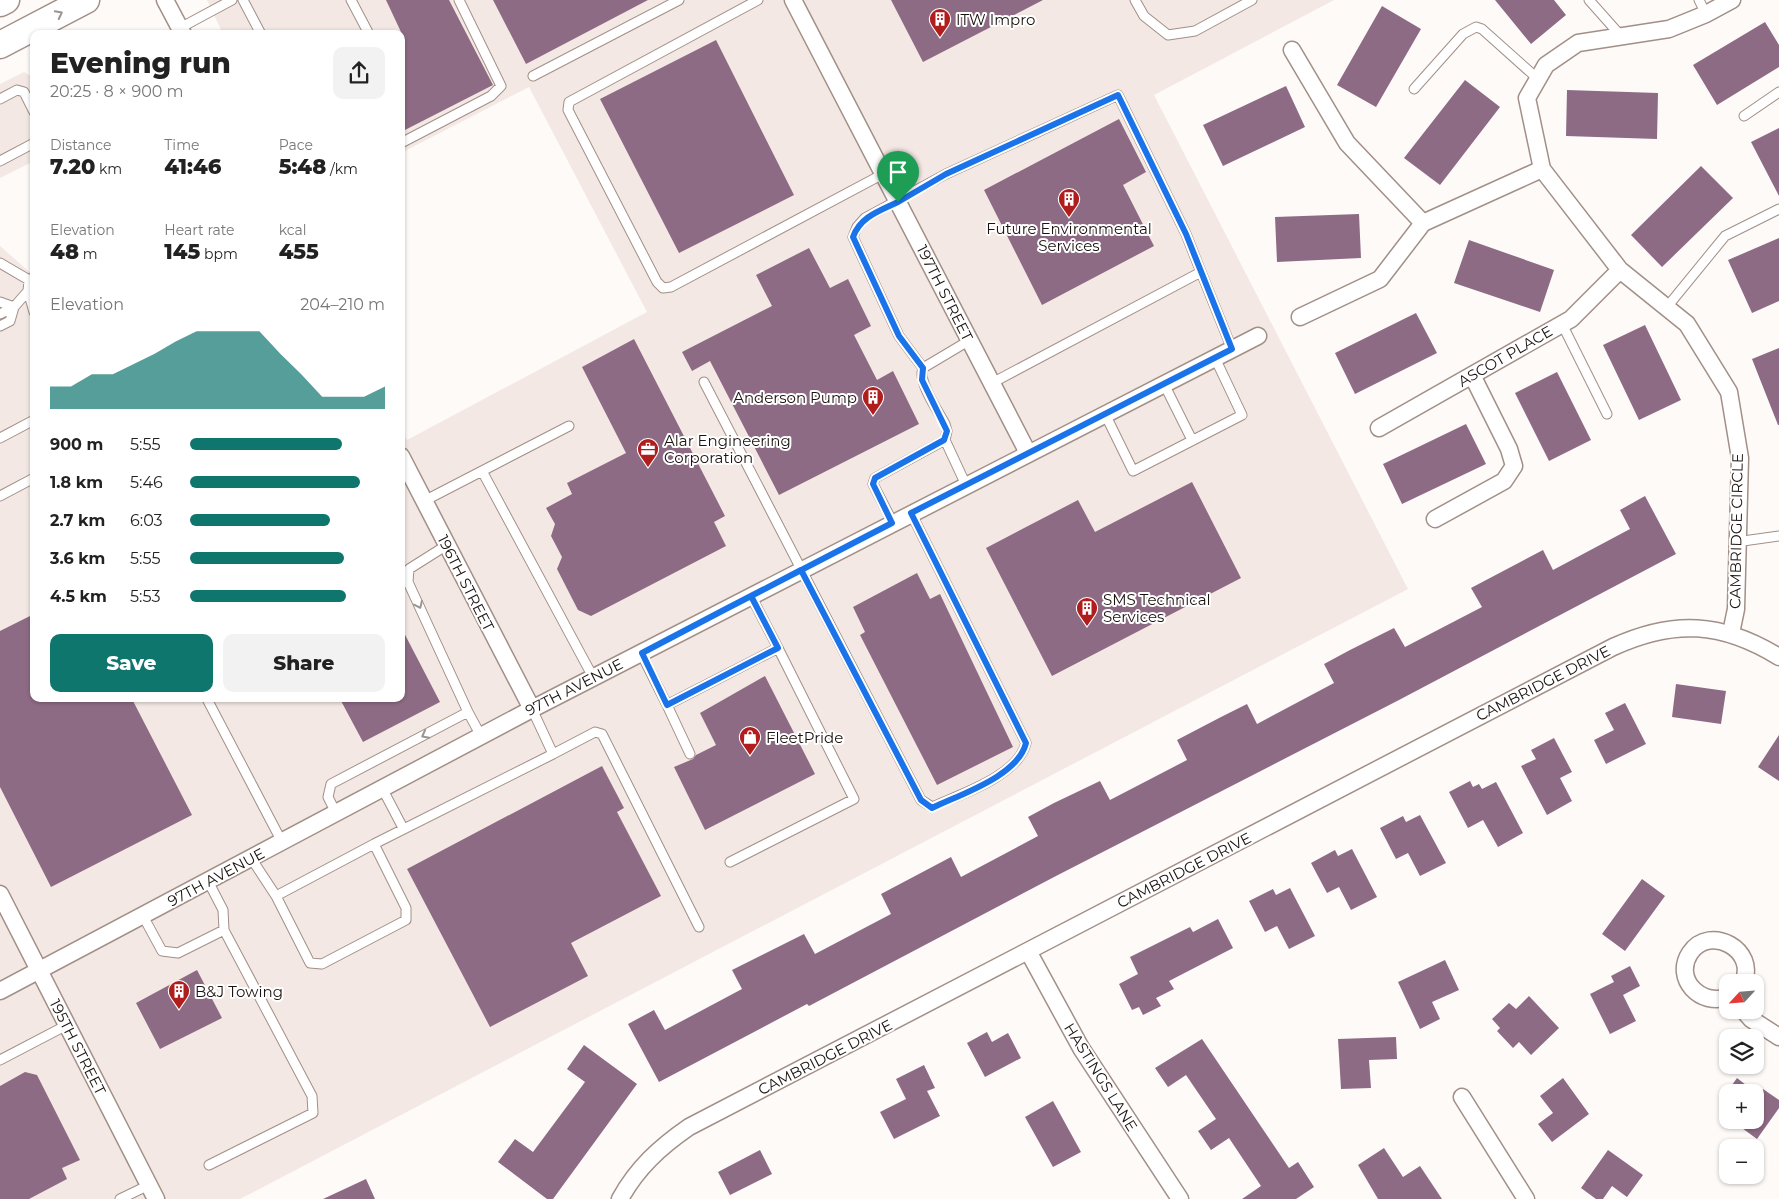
<!DOCTYPE html>
<meta charset="utf-8">
<style>
:root{--surface:#fff;--page:#f2f2f2;--text:#222;--muted:#767676;--accent:#0f766e}
body{margin:0;font-family:Montserrat,sans-serif;background:var(--page);color:var(--text);height:100vh;display:flex;flex-direction:column;font-size:19px;white-space:nowrap}
*{box-sizing:border-box;margin:0}
p{font-size:16px;color:var(--muted)}
.icon{flex:none;width:28px;height:28px;fill:none;stroke:currentColor;stroke-width:2;stroke-linecap:round;stroke-linejoin:round}
.map{position:relative;flex:1;overflow:hidden}
.panel{position:absolute;left:30px;top:30px;width:375px;height:672px;display:flex;flex-direction:column;background:var(--surface);border-radius:10px;box-shadow:0 1px 4px #0004}
.panel>*{flex:none}
.needle{width:32px;rotate:244deg}
.fabs{position:absolute;left:1719px;top:974px;display:grid;gap:10px}
.fabs a{display:grid;place-items:center;width:45px;height:45px;border-radius:10px;background:var(--surface);box-shadow:0 1px 4px #0004;font-size:25px}
.pin{position:absolute;display:grid;place-items:center;width:42px;height:42px;color:#fff;margin:-51px -21px;border-radius:50% 50% 50% 0;rotate:-45deg;box-shadow:0 0 5px #0007}
.pin .icon{rotate:45deg}
.round{display:grid;place-items:center;flex:none;width:52px;height:52px;border-radius:10px;background:var(--page)}
.headline{display:flex;align-items:center;justify-content:space-between;height:85px;padding:0 20px}
h1{font-size:28px;font-weight:800;line-height:38px}
.stats{display:grid;grid-template-columns:repeat(3,1fr);gap:8px;height:85px;padding:5px 20px}
.stats div{display:grid;align-content:center}
.stats b{font-size:21px;font-weight:800}
.stats small{font-size:14px;font-weight:400}
.stats p{font-size:14px}
.chart{height:140px;padding:10px 20px}
.chart p{display:flex;justify-content:space-between}
.chart svg{width:100%;height:90px;margin-top:5px;fill:var(--accent);opacity:.7}
.cta{display:flex;gap:10px;margin-top:auto;padding:10px 20px}
.cta a{flex:1;height:58px;border-radius:10px;background:var(--accent);color:#fff;font-size:20px;font-weight:800;line-height:58px;text-align:center}
.cta a+a{background:var(--page);color:var(--text)}
ul{padding:0 20px;list-style:none;font-size:16px}
li{display:grid;grid-template-columns:80px 60px 1fr;align-items:center;height:38px}
li i{height:12px;border-radius:6px;background:var(--accent)}
.map>svg:first-child{display:block}
.built{fill:#f3e8e3}
.building{fill:#8e6b85}
.lines{fill:none;stroke-linecap:round;stroke-linejoin:round}
.service-casing{stroke:#a28f87;stroke-width:11}
.minor-casing{stroke:#a28f87;stroke-width:19}
.primary-casing{stroke:#a28f87;stroke-width:29}
.service{stroke:#fff;stroke-width:9}
.minor{stroke:#fff;stroke-width:16}
.primary{stroke:#fff;stroke-width:26}
.oneway{stroke:#989593}
.route-casing{stroke:#fff;stroke-width:10}
.route{stroke:#1a73e8;stroke-width:6}
.labels{text-anchor:middle;dominant-baseline:central;stroke-width:4;stroke-linejoin:round;paint-order:stroke}
.poi-label{font-size:15px;fill:#1a1310;stroke:#fff;text-anchor:start}
.street-label{font-size:15px;fill:#1a1310;stroke:#fff}
</style>
<div class="map">
<svg width="1779" height="1199" viewBox="0 0 1779 1199">
<rect width="100%" height="100%" fill="#fefaf8"/>
<!-- built -->
<path class="built" d="M 207,0 L 1334,0 L 1154,95 L 1408,589 L 240,1199 L 0,1199 L 0,246 L 34,276 L 34,699 L 401,699 L 401,431 L 407,440 L 647,312 L 529,87 L 401,153 L 401,34 L 223,34 Z
M 24,72 L 34,78 L 34,161 L 0,178 L 0,84 Z"/>
<!-- building -->
<path class="building" d="M 386,0 L 449,0 L 493,85 L 401,132 L 401,32 Z
M 493,0 L 648,0 L 526,64 Z
M 891,0 L 1043,0 L 923,62 Z
M 1495,0 L 1554,0 L 1566,15 L 1531,44 Z
M 1382,6 L 1421,29 L 1376,107 L 1337,85 Z
M 1765,22 L 1779,45 L 1779,67 L 1717,105 L 1693,65 Z
M 716,40 L 794,195 L 679,253 L 600,99 Z
M 1465,80 L 1500,107 L 1440,185 L 1404,158 Z
M 1286,86 L 1305,127 L 1223,166 L 1203,125 Z
M 1567,90 L 1658,93 L 1657,139 L 1566,136 Z
M 1119,119 L 1146,172 L 1123,185 L 1154,246 L 1042,305 L 984,190 Z
M 1779,128 L 1779,196 L 1751,142 Z
M 1701,166 L 1733,198 L 1662,267 L 1631,235 Z
M 1359,214 L 1361,258 L 1277,262 L 1275,217 Z
M 1779,238 L 1779,301 L 1752,313 L 1728,260 Z
M 1469,240 L 1554,270 L 1540,312 L 1454,283 Z
M 809,248 L 830,288 L 848,279 L 871,326 L 854,335 L 877,380 L 893,371 L 919,424 L 779,495 L 710,361 L 692,371 L 682,352 L 772,306 L 756,275 Z
M 1416,313 L 1437,353 L 1355,394 L 1335,353 Z
M 1645,325 L 1681,400 L 1639,420 L 1603,345 Z
M 634,339 L 725,516 L 714,522 L 726,546 L 591,616 L 578,610 L 557,569 L 562,557 L 551,536 L 555,524 L 546,508 L 572,494 L 567,483 L 626,453 L 582,367 Z
M 1779,348 L 1779,425 L 1778,425 L 1752,359 Z
M 1557,372 L 1591,440 L 1549,461 L 1515,393 Z
M 1466,424 L 1486,464 L 1402,504 L 1383,464 Z
M 1192,482 L 1241,578 L 1052,676 L 986,548 L 1078,500 L 1095,532 Z
M 1645,496 L 1676,554 L 1399,700 L 1056,876 L 809,1006 L 807,1004 L 659,1082 L 628,1024 L 654,1010 L 665,1030 L 742,989 L 732,970 L 804,934 L 815,954 L 891,914 L 881,894 L 951,857 L 961,877 L 1038,836 L 1028,817 L 1054,803 L 1100,781 L 1110,800 L 1187,760 L 1177,740 L 1221,717 L 1247,704 L 1257,724 L 1334,683 L 1324,664 L 1350,650 L 1394,628 L 1405,647 L 1482,607 L 1471,588 L 1543,550 L 1553,570 L 1630,529 L 1620,510 Z
M 917,573 L 930,599 L 940,594 L 1013,747 L 937,785 L 860,635 L 865,632 L 853,607 Z
M 34,614 L 34,699 L 132,699 L 192,815 L 51,887 L 0,787 L 0,631 Z
M 401,627 L 440,702 L 363,742 L 340,699 L 401,699 Z
M 765,676 L 815,774 L 705,830 L 674,767 L 693,759 L 696,755 L 716,745 L 700,713 Z
M 1676,684 L 1726,691 L 1721,724 L 1672,717 Z
M 1625,703 L 1646,744 L 1606,764 L 1594,740 L 1614,730 L 1605,713 Z
M 1779,735 L 1779,781 L 1758,767 Z
M 1554,738 L 1572,772 L 1560,778 L 1572,801 L 1547,815 L 1521,766 L 1536,759 L 1531,750 Z
M 602,766 L 624,808 L 617,812 L 661,896 L 571,943 L 588,976 L 490,1027 L 407,869 Z
M 1470,781 L 1473,787 L 1479,784 L 1482,789 L 1496,782 L 1523,833 L 1498,847 L 1483,820 L 1468,828 L 1449,792 Z
M 1420,815 L 1446,863 L 1420,876 L 1408,853 L 1396,859 L 1380,828 L 1403,816 L 1406,822 Z
M 1352,849 L 1377,897 L 1351,910 L 1339,887 L 1327,893 L 1311,863 L 1335,850 L 1338,856 Z
M 1642,879 L 1665,896 L 1625,951 L 1602,934 Z
M 1290,888 L 1315,936 L 1289,949 L 1277,926 L 1265,932 L 1249,901 L 1273,889 L 1276,895 Z
M 1218,919 L 1233,948 L 1169,981 L 1174,989 L 1156,998 L 1161,1006 L 1143,1015 L 1139,1007 L 1132,1010 L 1119,984 L 1138,974 L 1130,957 L 1190,927 L 1193,932 Z
M 1445,960 L 1459,990 L 1432,1002 L 1440,1019 L 1420,1029 L 1398,982 Z
M 1630,966 L 1640,986 L 1623,995 L 1636,1021 L 1610,1034 L 1590,994 L 1614,982 L 1611,976 Z
M 197,970 L 222,1018 L 160,1049 L 136,1003 Z
M 1529,996 L 1559,1028 L 1531,1055 L 1519,1042 L 1513,1048 L 1497,1031 L 1500,1028 L 1492,1019 L 1509,1003 L 1516,1009 Z
M 987,1032 L 992,1042 L 1008,1033 L 1021,1058 L 985,1077 L 967,1043 Z
M 1396,1037 L 1397,1059 L 1369,1060 L 1371,1088 L 1341,1089 L 1338,1039 Z
M 1202,1039 L 1289,1168 L 1298,1162 L 1314,1187 L 1296,1199 L 1242,1199 L 1261,1186 L 1229,1138 L 1211,1150 L 1198,1131 L 1216,1119 L 1186,1075 L 1168,1087 L 1155,1068 Z
M 584,1045 L 637,1084 L 553,1199 L 547,1199 L 498,1162 L 515,1139 L 533,1152 L 585,1082 L 567,1069 Z
M 924,1065 L 935,1088 L 927,1091 L 940,1116 L 894,1139 L 880,1112 L 906,1099 L 896,1079 Z
M 25,1072 L 37,1075 L 80,1160 L 62,1168 L 67,1179 L 29,1199 L 0,1199 L 0,1086 Z
M 1563,1078 L 1589,1114 L 1552,1142 L 1538,1124 L 1553,1113 L 1540,1096 Z
M 1737,1078 L 1759,1095 L 1763,1089 L 1779,1100 L 1779,1108 L 1757,1139 L 1731,1120 L 1755,1120 L 1755,1092 L 1728,1092 L 1728,1108 L 1720,1102 Z
M 1053,1101 L 1081,1152 L 1053,1167 L 1025,1117 Z
M 1384,1148 L 1403,1177 L 1420,1166 L 1442,1199 L 1378,1199 L 1358,1165 Z
M 760,1150 L 772,1174 L 730,1195 L 718,1172 Z
M 1608,1150 L 1643,1175 L 1627,1197 L 1612,1186 L 1603,1199 L 1596,1199 L 1581,1188 Z
M 366,1179 L 375,1199 L 323,1199 Z"/>
<g class="lines">
<!-- service casing -->
<g class="service-casing">
<path id="service" d="M 243,0 L 261,34
M 351,0 L 369,34
M 758,0 L 569,102 L 568,110 L 657,282 L 663,288 L 671,287 L 883,174
M 1135,0 L 1144,16 L 1168,35 L 1195,31 L 1252,0
M 1589,0 L 1621,36
M 1699,0 L 1706,14
M 180,28 L 232,0
M 533,76 L 679,0
M 1414,89 L 1463,34 L 1476,27 L 1482,29 L 1538,79
M 0,99 L 17,90 L 24,92 L 34,112
M 1744,116 L 1779,92
M 401,143 L 491,96 L 501,86 L 459,0
M 0,161 L 34,143
M 0,263 L 29,280
M 34,277 L 29,280 L 28,291 L 34,312
M 0,302 L 14,307 L 28,291
M 1667,307 L 1725,236 L 1779,209
M 0,314 L 14,307
M 1562,324 L 1607,414
M 0,326 L 10,321 L 14,307
M 923,368 L 899,336 L 853,237 L 857,227 L 865,218 L 946,174 L 1118,95 L 1186,234 L 1201,272
M 704,382 L 921,800 L 932,807 C 961,794 1018,776 1026,743 L 911,513
M 992,383 L 1201,272 L 1232,349
M 1164,384 L 1192,440
M 1105,414 L 1133,471 L 1242,415 L 1215,358
M 0,438 L 34,420
M 945,440 L 966,485
M 482,471 L 569,426
M 0,496 L 34,478
M 424,501 L 482,471 L 593,677
M 893,523 L 873,484 L 875,478 L 945,440 L 947,431 L 945,424 C 938,411 917,381 923,368 L 970,340
M 1736,542 L 1779,536
M 447,545 L 409,569 L 408,582 L 468,712 L 481,736
M 641,653 L 667,705 L 778,648 L 751,596
M 207,699 L 282,842
M 667,705 L 690,754
M 532,709 L 553,754 L 595,732 L 602,734 L 699,927
M 382,788 L 403,828
M 336,813 L 328,797 L 331,784 L 468,712
M 251,858 L 276,896 L 310,963 L 322,964 L 406,920 L 406,908 L 374,844 L 553,754
M 730,862 L 854,799 L 778,648
M 276,896 L 374,844
M 143,916 L 162,951 L 178,953 L 224,930 L 223,910 L 208,881
M 0,1060 L 67,1025
M 209,1165 L 313,1113 L 312,1096 L 224,930
M 120,1199 L 149,1185"/>
</g>
<!-- minor casing -->
<g class="minor-casing">
<path id="minor" d="M 165,0 L 183,34
M 793,0 L 1028,453
M 1292,50 L 1347,143 L 1423,223 L 1542,169
M 1300,317 L 1380,279 L 1423,223
M 1379,428 L 1571,319 L 1620,270
M 401,456 L 532,709
M 1435,519 L 1504,481 L 1514,466 L 1509,449 L 1472,375
M 1731,633 L 1736,609 L 1740,458 L 1729,392 L 1687,324 L 1620,270 L 1542,169 L 1527,98 L 1546,65 L 1578,43 L 1669,29 L 1706,14 L 1732,0
M 0,894 L 156,1199
M 1028,951 L 1081,1048 L 1180,1199
M 0,991 L 532,709 L 1258,336
M 1728,997 C 1701,1007 1673,979 1690,953 C 1710,923 1758,951 1743,982
M 1743,1010 L 1751,1019 L 1779,1037
M 1462,1097 L 1526,1199
M 620,1199 C 637,1168 660,1147 689,1127 L 1613,647 C 1674,619 1722,622 1779,657"/>
</g>
<!-- primary casing -->
<g class="primary-casing">
<path id="primary" d="M 0,3 L 6,0
M 0,45 L 86,0"/>
</g>
<!-- service -->
<use href="#service" class="service"/>
<!-- minor -->
<use href="#minor" class="minor"/>
<!-- primary -->
<use href="#primary" class="primary"/>
</g>
<!-- one-way arrows -->
<defs><path id="oneway-chevron" d="M-2-3.5L2.5 0L-2 3.5" fill="none" stroke-width="1.6" stroke-linecap="round" stroke-linejoin="round" transform="scale(1.25)"/></defs>
<g class="oneway">
<use href="#oneway-chevron" transform="translate(59 14) rotate(-27)"/>
<use href="#oneway-chevron" transform="translate(419 605) rotate(65)"/>
<use href="#oneway-chevron" transform="translate(425 735) rotate(152)"/>
</g>
<g class="lines">
<!-- route casing -->
<g class="route-casing">
<path id="route" d="M 898,202 C 879,211 860,217 853,237 L 899,336 L 923,368 L 922,380 L 947,431 L 944,440 L 875,478 L 873,484 L 892,523 C 809,566 725,609 642,653 L 667,705 L 778,648 L 751,596 L 801,570 L 921,800 L 932,808 C 961,794 1018,776 1026,743 L 911,513 L 1232,349 L 1186,234 L 1118,95 L 946,174 L 898,202"/>
</g>
<!-- route -->
<use href="#route" class="route"/>
</g>
<!-- icons -->
<defs>
<g id="building-pin" transform="scale(1.125)"><path d="M0 17L-7.5 6A9.5 9.5 0 1 1 7.5 6Z" fill="#af1e1c" stroke="#fff"/><path d="M-4-6H4V6H1V3H-1V6H-4ZM-2.5-4.3h1.7v1.8h-1.7ZM.8-4.3h1.7v1.8H.8ZM-2.5-1h1.7V.8h-1.7ZM.8-1h1.7V.8H.8Z" fill="#fff"/></g>
<g id="office-pin" transform="scale(1.125)"><path d="M0 17L-7.5 6A9.5 9.5 0 1 1 7.5 6Z" fill="#af1e1c" stroke="#fff"/><path d="M-6-3h4V-5.5h4V-3h4V5H-6ZM-1-4.5V-3h2v-1.5ZM-6 0V1H6V0Z" fill="#fff"/></g>
<g id="shop-pin" transform="scale(1.125)"><path d="M0 17L-7.5 6A9.5 9.5 0 1 1 7.5 6Z" fill="#af1e1c" stroke="#fff"/><path d="M-5-2.5h2.3a2.7 3.5 0 0 1 5.4 0H5L5.5 6h-11ZM-1.5-2.5h3a1.5 2.3 0 0 0-3 0Z" fill="#fff"/></g>
</defs>
<g fill-rule="evenodd">
<use href="#building-pin" x="940" y="19"/>
<use href="#building-pin" x="1069" y="199"/>
<use href="#building-pin" x="873" y="397"/>
<use href="#office-pin" x="648" y="449"/>
<use href="#building-pin" x="1087" y="608"/>
<use href="#shop-pin" x="750" y="737"/>
<use href="#building-pin" x="179" y="991"/>
</g>
<g class="labels">
<!-- poi labels -->
<g class="poi-label">
<text x="956" y="19">ITW Impro</text>
<text x="1069" y="228" text-anchor="middle">Future Environmental<tspan x="1069" dy="17">Services</tspan></text>
<text x="857" y="397" text-anchor="end">Anderson Pump</text>
<text x="664" y="440">Alar Engineering<tspan x="664" dy="17">Corporation</tspan></text>
<text x="1103" y="599">SMS Technical<tspan x="1103" dy="17">Services</tspan></text>
<text x="766" y="737">FleetPride</text>
<text x="195" y="991">B&amp;J Towing</text>
</g>
<!-- street labels -->
<g class="street-label">
<text transform="translate(945 293) rotate(63)">197TH STREET</text>
<text transform="translate(1505 356) rotate(-30)">ASCOT PLACE</text>
<text transform="translate(1736 531) rotate(-89)">CAMBRIDGE CIRCLE</text>
<text transform="translate(466 583) rotate(63)">196TH STREET</text>
<text transform="translate(1543 683) rotate(-27)">CAMBRIDGE DRIVE</text>
<text transform="translate(574 687) rotate(-27)">97TH AVENUE</text>
<text transform="translate(1184 870) rotate(-27)">CAMBRIDGE DRIVE</text>
<text transform="translate(216 877) rotate(-28)">97TH AVENUE</text>
<text transform="translate(78 1047) rotate(63)">195TH STREET</text>
<text transform="translate(825 1057) rotate(-27)">CAMBRIDGE DRIVE</text>
<text transform="translate(1101 1077) rotate(58)">HASTINGS LANE</text>
</g>
</g>
</svg>
<div class="fabs">
<a><svg class="needle" viewBox="-14 -14 28 28"><path d="M0-13l5 13h-10z" fill="#e53935"/><path d="M0 13l5-13h-10z" fill="#767676"/></svg></a>
<a><svg class="icon" aria-label="layers" viewBox="0 0 24 24"><path d="M12 4l9 5-9 5-9-5zM3 14l9 5 9-5"/></svg></a>
<a>+</a>
<a>−</a>
</div>
<div class="pin" style="left:898px;top:202px;background:#1e9e55"><svg class="icon" aria-label="arrive" viewBox="0 0 24 24"><path d="M6 21V4h12l-3 4 3 4H6"/></svg></div>
<section class="panel">
<div class="headline"><div><h1>Evening run</h1><p>20:25 · 8 × 900 m</p></div><a class="round"><svg class="icon" aria-label="share" viewBox="0 0 24 24"><path d="M12 15V3M7 8l5-5 5 5M5 13v7h14v-7"/></svg></a></div>
<div class="stats">
<div><p>Distance</p><b>7.20<small> km</small></b></div>
<div><p>Time</p><b>41:46</b></div>
<div><p>Pace</p><b>5:48<small> /km</small></b></div>
</div>
<div class="stats">
<div><p>Elevation</p><b>48<small> m</small></b></div>
<div><p>Heart rate</p><b>145<small> bpm</small></b></div>
<div><p>kcal</p><b>455</b></div>
</div>
<div class="chart"><p><span>Elevation</span>204–210 m</p>
<svg viewBox="0 0 160 44" preserveAspectRatio="none"><path d="M0 44V33L10 33L20 27L30 27L40 22L50 17L60 11L70 6L80 6L90 6L100 6L110 17L120 27L130 38L140 38L150 38L160 33V44z"/></svg>
</div>
<ul>
<li><b>900 m</b>5:55<i style="width:78%"></i></li>
<li><b>1.8 km</b>5:46<i style="width:87%"></i></li>
<li><b>2.7 km</b>6:03<i style="width:72%"></i></li>
<li><b>3.6 km</b>5:55<i style="width:79%"></i></li>
<li><b>4.5 km</b>5:53<i style="width:80%"></i></li>
</ul>
<div class="cta"><a>Save</a><a>Share</a></div>
</section>
</div>
